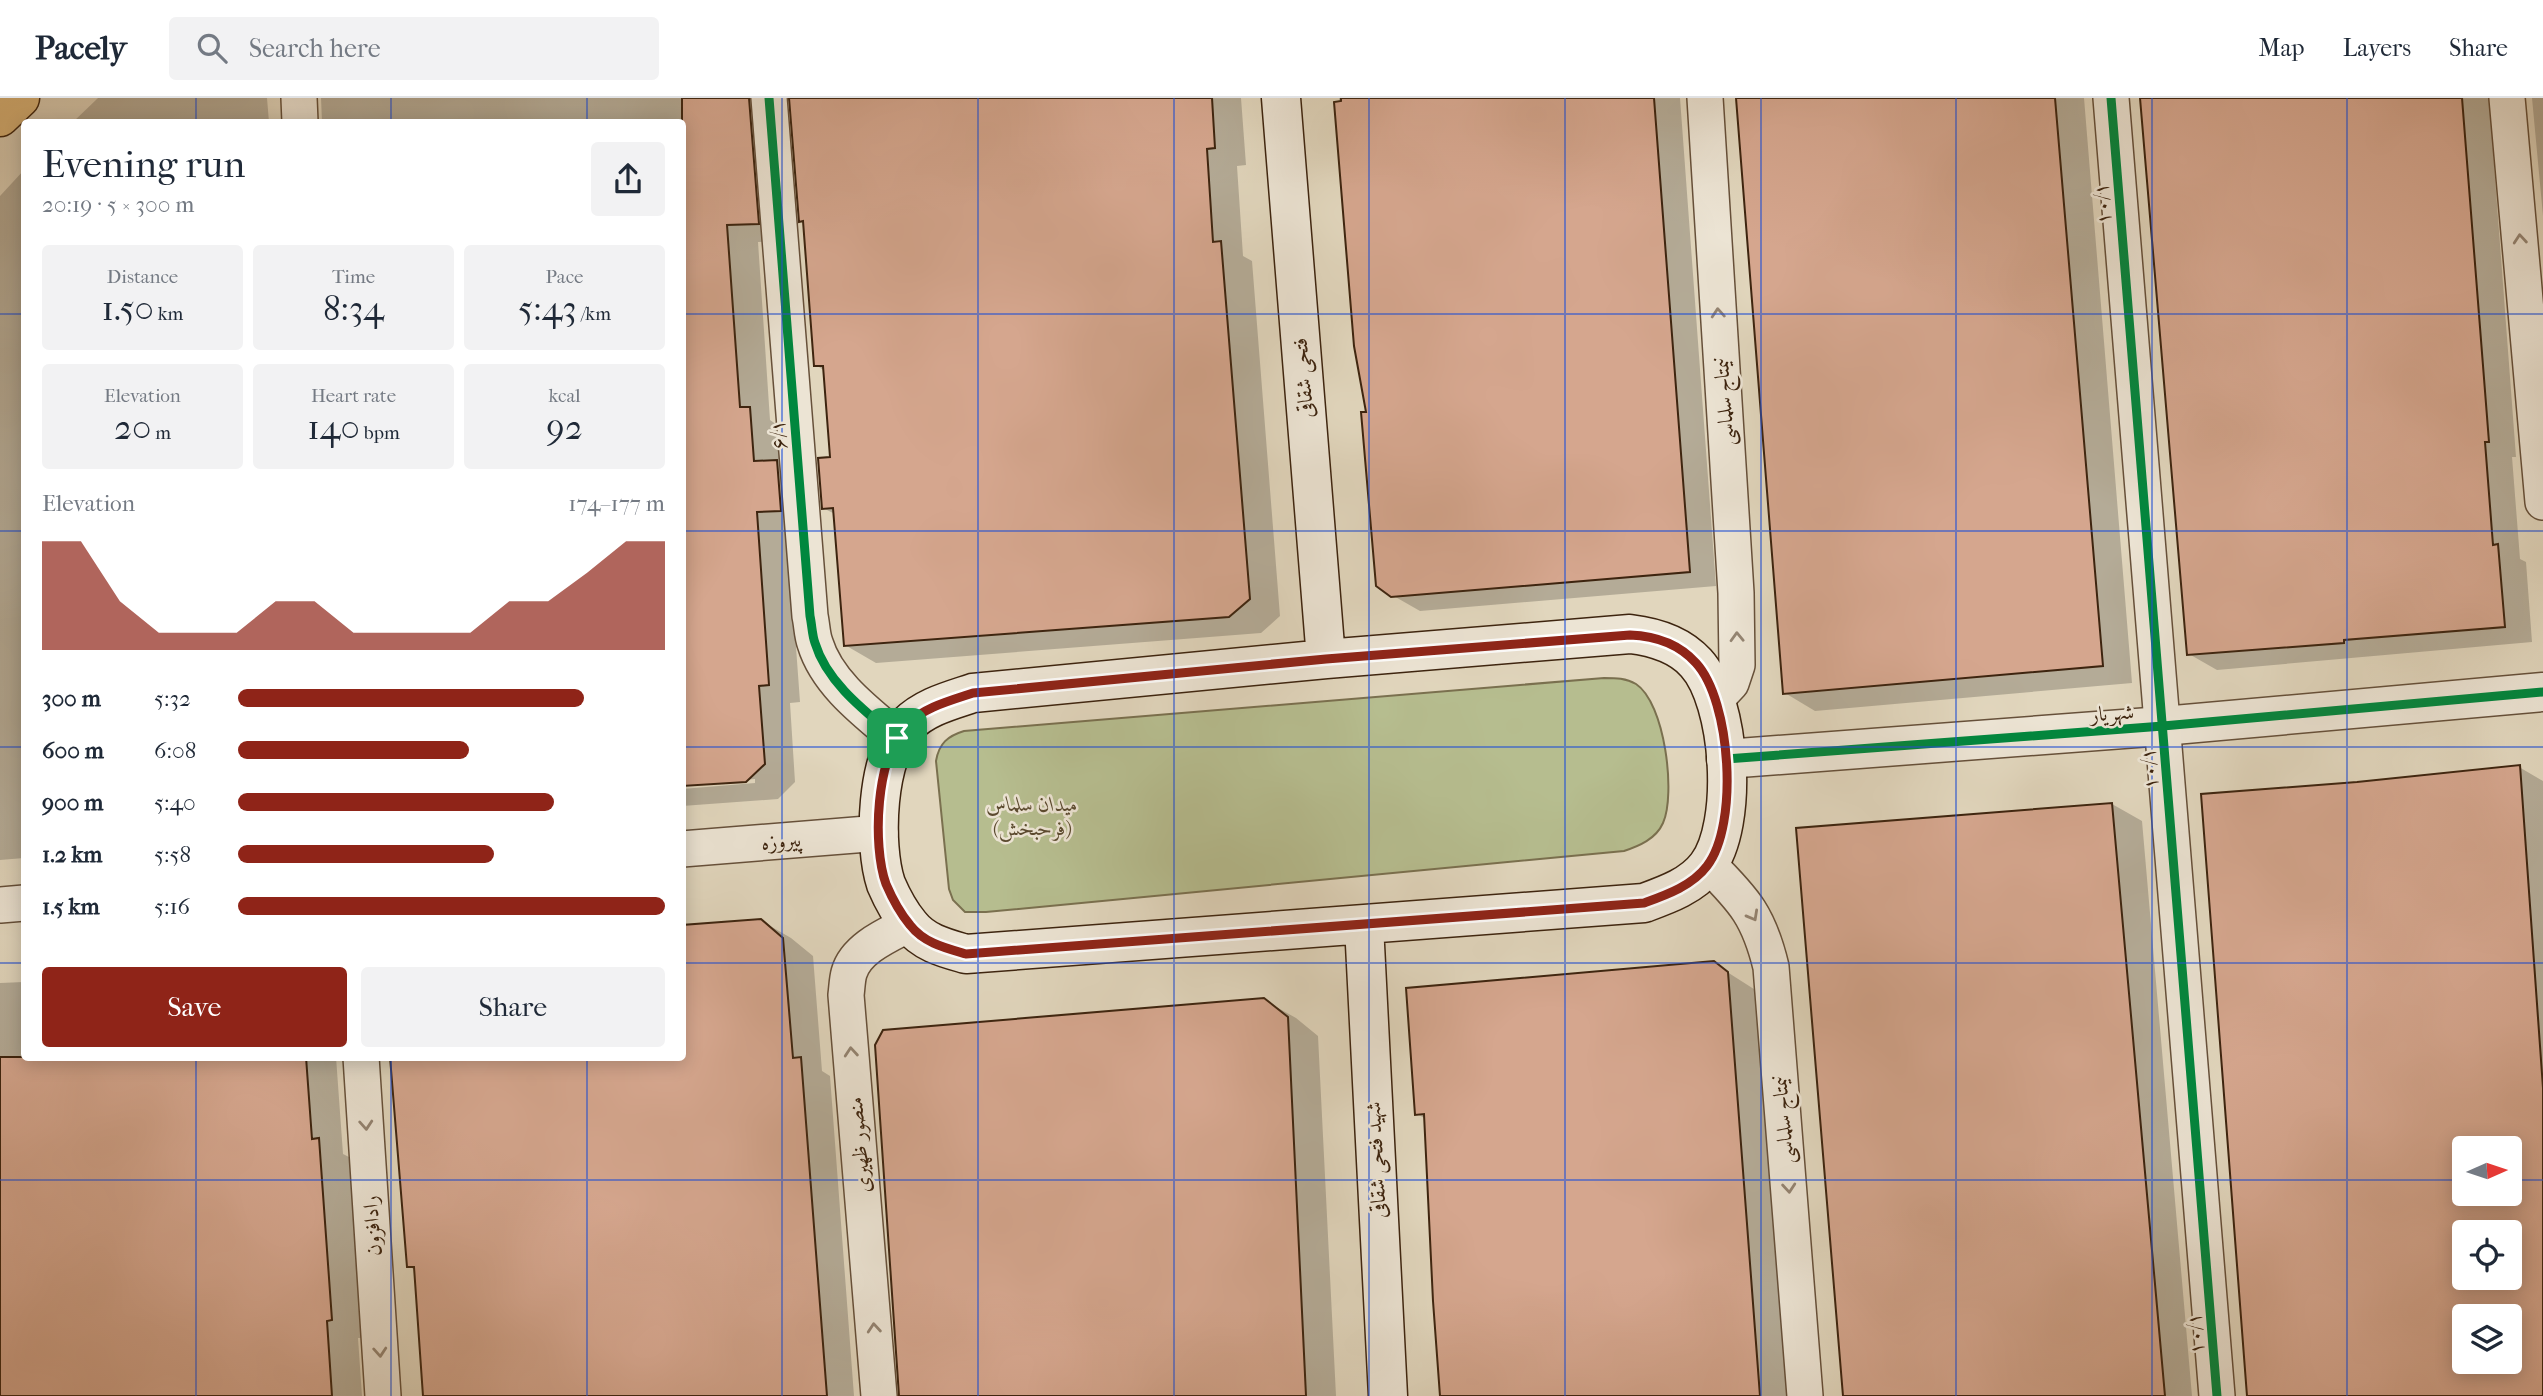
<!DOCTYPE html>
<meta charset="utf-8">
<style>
:root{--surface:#fff;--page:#f2f2f3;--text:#1f2937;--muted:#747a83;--line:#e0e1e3;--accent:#8f2418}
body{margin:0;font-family:"IM FELL French Canon",Amiri,serif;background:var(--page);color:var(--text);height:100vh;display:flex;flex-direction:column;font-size:26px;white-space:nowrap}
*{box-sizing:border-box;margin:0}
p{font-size:23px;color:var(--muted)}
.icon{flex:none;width:38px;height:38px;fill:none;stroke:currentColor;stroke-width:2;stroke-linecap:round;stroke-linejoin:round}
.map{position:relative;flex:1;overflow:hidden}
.details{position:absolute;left:21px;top:21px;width:665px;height:942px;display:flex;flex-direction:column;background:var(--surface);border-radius:7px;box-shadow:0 4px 18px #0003}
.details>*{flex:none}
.needle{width:46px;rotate:87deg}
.fabs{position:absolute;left:2452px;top:1038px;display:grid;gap:14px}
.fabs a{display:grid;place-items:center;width:70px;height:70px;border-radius:7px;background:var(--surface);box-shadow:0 4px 18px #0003;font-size:35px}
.pin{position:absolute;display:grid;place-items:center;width:60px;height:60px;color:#fff;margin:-30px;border-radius:14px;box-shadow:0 4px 10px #0006}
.round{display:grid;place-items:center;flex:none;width:74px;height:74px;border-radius:7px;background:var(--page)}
.headline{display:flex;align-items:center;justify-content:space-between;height:119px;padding:0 21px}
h1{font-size:38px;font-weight:600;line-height:52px}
.stats{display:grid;grid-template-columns:repeat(3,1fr);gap:10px;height:119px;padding:7px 21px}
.stats div{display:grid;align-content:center;border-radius:7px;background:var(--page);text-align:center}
.stats b{font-size:35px;font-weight:600}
.stats small{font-size:19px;font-weight:400}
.stats p{font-size:19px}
.chart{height:196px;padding:14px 21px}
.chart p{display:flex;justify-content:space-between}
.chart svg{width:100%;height:126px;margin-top:7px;fill:var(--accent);opacity:.7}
.primary-button{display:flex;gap:14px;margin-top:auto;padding:14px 21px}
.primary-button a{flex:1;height:80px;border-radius:7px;background:var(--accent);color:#fff;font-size:28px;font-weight:600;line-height:80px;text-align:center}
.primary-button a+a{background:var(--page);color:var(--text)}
ul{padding:0 21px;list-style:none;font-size:23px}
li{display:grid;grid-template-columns:112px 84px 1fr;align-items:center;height:52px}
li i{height:18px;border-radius:9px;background:var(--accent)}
header{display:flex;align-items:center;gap:42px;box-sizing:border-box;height:98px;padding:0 35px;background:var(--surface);border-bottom:2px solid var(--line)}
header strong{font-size:33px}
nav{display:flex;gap:38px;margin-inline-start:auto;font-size:24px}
.search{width:490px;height:63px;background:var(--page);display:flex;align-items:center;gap:18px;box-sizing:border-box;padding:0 24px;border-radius:7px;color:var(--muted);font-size:26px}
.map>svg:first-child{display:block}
.green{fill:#b6bd8f;stroke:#7a704f;stroke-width:2}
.shadow{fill:#0003;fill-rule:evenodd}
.building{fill:#d5a68e;stroke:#3d240f;stroke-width:2;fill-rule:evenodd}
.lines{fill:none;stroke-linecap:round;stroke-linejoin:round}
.minor-casing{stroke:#66503a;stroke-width:38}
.tertiary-casing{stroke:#66503a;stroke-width:41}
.secondary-casing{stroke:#3d240f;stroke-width:41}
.primary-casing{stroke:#3d240f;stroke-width:41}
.minor{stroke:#ece4d4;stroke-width:35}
.tertiary{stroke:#ece4d4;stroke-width:38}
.secondary{stroke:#ece4d4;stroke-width:38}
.primary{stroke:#e0bb7e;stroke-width:38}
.cycleway-casing{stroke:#ece4d4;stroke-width:13}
.cycleway{stroke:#00873e;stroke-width:9}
.oneway{stroke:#948472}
.route-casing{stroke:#fff;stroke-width:14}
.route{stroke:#8f2418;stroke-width:9}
.grid{fill:none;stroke:#1d4ed8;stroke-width:2;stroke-opacity:0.55}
.labels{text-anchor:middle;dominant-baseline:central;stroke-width:5;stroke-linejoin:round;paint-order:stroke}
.street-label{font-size:21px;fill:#3d240f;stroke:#ece4d4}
.park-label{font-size:21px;font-style:italic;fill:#5b4a2f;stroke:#ece4d4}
</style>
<header>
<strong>Pacely</strong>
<div class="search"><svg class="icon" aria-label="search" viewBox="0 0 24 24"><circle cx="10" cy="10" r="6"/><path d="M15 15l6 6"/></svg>Search here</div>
<nav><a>Map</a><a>Layers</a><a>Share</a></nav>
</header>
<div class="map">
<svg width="2543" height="1298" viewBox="0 0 2543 1298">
<rect width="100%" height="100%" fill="#e1d6bd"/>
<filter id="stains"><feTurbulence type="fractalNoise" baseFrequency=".00286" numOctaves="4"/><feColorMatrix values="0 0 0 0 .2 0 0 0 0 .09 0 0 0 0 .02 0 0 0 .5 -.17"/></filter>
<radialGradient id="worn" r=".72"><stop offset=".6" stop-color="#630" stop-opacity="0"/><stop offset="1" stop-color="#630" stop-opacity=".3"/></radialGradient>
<!-- green -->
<path class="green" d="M 1604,580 C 1616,580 1626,580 1636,586 C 1665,605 1676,696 1663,725 C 1656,741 1639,748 1624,753 L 986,814 L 965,814 L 953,802 L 949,791 L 936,663 C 939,645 948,638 964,633 Z"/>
<!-- shadow -->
<path class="shadow" d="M 98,0 L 267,0 L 269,24 L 73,24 Z
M 321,0 L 1241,0 L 1246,67 L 1237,68 L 1243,158 L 1252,163 L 1280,518 L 1261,535 L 876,565 L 845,547 L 835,416 L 823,410 L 832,361 L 825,273 L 816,267 L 805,125 L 801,122 L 791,0 L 782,9 L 789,143 L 758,144 L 770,322 L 780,329 L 800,604 L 790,605 L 795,684 L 778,701 L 682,708 L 682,691 L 755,685 L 755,681 L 682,687 L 682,24 L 322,24 Z
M 1339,0 L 1680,0 L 1716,488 L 1420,513 L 1392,497 L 1368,316 Z
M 1738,0 L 2084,0 L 2132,585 L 1815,613 L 1785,595 Z
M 2142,0 L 2489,0 L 2516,359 L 2512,359 L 2520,461 L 2526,464 L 2532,544 L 2217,572 L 2189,556 Z
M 2532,0 L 2543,0 L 2543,118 Z
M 24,72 L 24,760 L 0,762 L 0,98 Z
M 2519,669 L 2543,683 L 2543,1298 L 2250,1298 L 2358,686 ZM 2464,1050 L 2510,1050 L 2510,1096 L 2464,1096 ZM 2464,1134 L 2510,1134 L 2510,1180 L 2464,1180 ZM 2464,1218 L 2510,1218 L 2510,1264 L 2464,1264 Z
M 2112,706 L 2142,723 L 2192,1298 L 1846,1298 Z
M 760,822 L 791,840 L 813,858 L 822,973 L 830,978 L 854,1298 L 425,1298 L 416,1173 L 409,1168 L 392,959 L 682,959 Z
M 1713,865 L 1757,893 L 1788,1298 L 1442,1298 L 1426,1021 L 1417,1016 Z
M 24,884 L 24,959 L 336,959 L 343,1056 L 351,1060 L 363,1240 L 358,1240 L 362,1298 L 0,1298 L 0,885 Z
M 1264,902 L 1296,920 L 1318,938 L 1336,1298 L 901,1298 Z"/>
<!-- building -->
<path class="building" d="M 682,0 L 749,0 L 759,126 L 727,127 L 740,309 L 750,309 L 754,363 L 777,362 L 781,413 L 757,414 L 769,587 L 759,588 L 765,666 L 746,684 L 682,688 Z
M 789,0 L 1212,0 L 1215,50 L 1207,51 L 1213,144 L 1221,143 L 1250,501 L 1229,519 L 844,548 L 833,410 L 822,411 L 818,360 L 830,359 L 823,268 L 814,268 L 803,123 L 799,124 Z
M 1341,0 L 1654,0 L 1690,474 L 1391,499 L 1376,488 L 1361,314 L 1366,314 L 1354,248 L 1334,4 L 1341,3 Z
M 1736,0 L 2055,0 L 2103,568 L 1783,596 Z
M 2140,0 L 2462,0 L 2489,344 L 2485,344 L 2493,447 L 2498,446 L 2505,529 L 2344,542 L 2344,545 L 2187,557 Z
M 2520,667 L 2543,990 L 2543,1298 L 2247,1298 L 2201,696 L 2357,684 ZM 2464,1050 L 2510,1050 L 2510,1096 L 2464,1096 ZM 2464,1134 L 2510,1134 L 2510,1180 L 2464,1180 ZM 2464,1218 L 2510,1218 L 2510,1264 L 2464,1264 Z
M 2112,705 L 2165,1298 L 1843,1298 L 1796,730 Z
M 761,821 L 783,840 L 793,960 L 801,959 L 827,1298 L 423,1298 L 414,1169 L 407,1169 L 390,959 L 682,959 L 682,827 Z
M 1714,863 L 1728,874 L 1760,1298 L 1440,1298 L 1433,1203 L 1424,1016 L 1415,1017 L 1406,890 Z
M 1264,900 L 1288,919 L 1306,1298 L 899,1298 L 875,947 L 883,932 Z
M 0,959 L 306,959 L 312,1041 L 319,1040 L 332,1222 L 327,1223 L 332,1298 L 0,1298 Z"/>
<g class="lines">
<!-- minor casing -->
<g class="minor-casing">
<path id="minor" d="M 299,0 L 300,24
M 769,0 L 810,518 C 812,527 812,537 815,545 C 827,585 866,614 897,640
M 1705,0 L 1736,495 L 1737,567 L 1731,585 L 1716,601
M 2111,0 L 2217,1298
M 2507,0 L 2543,404
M 682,751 L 880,735
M 1709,767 C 1745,803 1759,819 1771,869 L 1805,1298
M 0,807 L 24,805
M 361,959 L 383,1298
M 879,1298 L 846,897 C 847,890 847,882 849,875 C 856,850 888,837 909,826"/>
</g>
<!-- tertiary casing -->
<g class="tertiary-casing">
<path id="tertiary" d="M 1726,661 L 2163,628 L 2543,594"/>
</g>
<!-- secondary casing -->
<g class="secondary-casing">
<path id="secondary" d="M 1281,0 L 1326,561
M 1630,536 C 1655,539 1679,546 1696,565 C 1731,603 1739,727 1707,768 C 1692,788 1666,797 1644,805 L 966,856 C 945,850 924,845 910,827 C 900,815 892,800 886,786 C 873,747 876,657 907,627 C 925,609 949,603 973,595 L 1326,561 Z
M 1364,827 L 1388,1298"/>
</g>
<!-- primary casing -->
<g class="primary-casing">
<path id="primary" d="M 0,19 L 20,0"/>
</g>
<!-- minor -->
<use href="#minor" class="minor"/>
<!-- tertiary -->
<use href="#tertiary" class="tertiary"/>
<!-- secondary -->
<use href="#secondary" class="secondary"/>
<!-- primary -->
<use href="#primary" class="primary"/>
<!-- cycleway casing -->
<g class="cycleway-casing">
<path id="cycleway" d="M 769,0 L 810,518 C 812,527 812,537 815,545 C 827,585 866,614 897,640
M 2111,0 L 2217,1298
M 1726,661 L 2163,628 L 2543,594"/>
</g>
<!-- cycleway -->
<use href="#cycleway" class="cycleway"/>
</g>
<!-- one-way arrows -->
<defs><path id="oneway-chevron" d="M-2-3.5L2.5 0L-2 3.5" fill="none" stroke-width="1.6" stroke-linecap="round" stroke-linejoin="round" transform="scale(1.75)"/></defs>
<g class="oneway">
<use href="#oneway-chevron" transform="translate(2520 141) rotate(-95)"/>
<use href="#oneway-chevron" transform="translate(1718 215) rotate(-94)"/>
<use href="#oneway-chevron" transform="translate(1737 539) rotate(-92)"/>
<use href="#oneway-chevron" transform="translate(1753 818) rotate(61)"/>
<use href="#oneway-chevron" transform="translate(851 954) rotate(-95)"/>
<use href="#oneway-chevron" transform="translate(366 1027) rotate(86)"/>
<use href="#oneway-chevron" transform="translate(1789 1090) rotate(85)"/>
<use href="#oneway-chevron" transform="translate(874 1230) rotate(-95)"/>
<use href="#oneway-chevron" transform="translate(380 1254) rotate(86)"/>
</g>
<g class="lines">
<!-- route casing -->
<g class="route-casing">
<path id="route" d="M 1630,537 C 1655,538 1679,546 1696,565 C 1731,603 1739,727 1707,768 C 1692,788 1666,797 1644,805 L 966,856 C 945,850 924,845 910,827 C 900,815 892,800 886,786 C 872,747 876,658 906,627 C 925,609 949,603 973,595 L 1326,561 Z"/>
</g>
<!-- route -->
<use href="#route" class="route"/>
</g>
<!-- grid -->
<path class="grid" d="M 196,0 L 196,24M 391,0 L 391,24M 587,0 L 587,24M 782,0 L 782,1298M 978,0 L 978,1298M 1174,0 L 1174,1298M 1369,0 L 1369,1298M 1565,0 L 1565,1298M 1761,0 L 1761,1298M 1956,0 L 1956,1298M 2152,0 L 2152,1298M 2347,0 L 2347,1298M 0,216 L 24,216M 682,216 L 2543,216M 0,433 L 24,433M 682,433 L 2543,433M 0,649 L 24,649M 682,649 L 2543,649M 0,865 L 24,865M 682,865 L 2543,865M 196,959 L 196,1298M 391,959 L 391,1298M 587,959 L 587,1298M 0,1082 L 2464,1082M 2510,1082 L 2543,1082"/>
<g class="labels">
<!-- street labels -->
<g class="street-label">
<text transform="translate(2102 106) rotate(-95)">۱۰/۱</text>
<text transform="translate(1303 280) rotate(-95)">فتحی شقاقی</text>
<text transform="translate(1724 304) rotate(-94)">نیمتاج سلماسی</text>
<text transform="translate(778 337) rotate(-95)">۶/۱</text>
<text transform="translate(2112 615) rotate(-4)">شهریار</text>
<text transform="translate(2149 671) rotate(-95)">۱۰/۱</text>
<text transform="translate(781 743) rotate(-5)">پیروزه</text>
<text transform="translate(1783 1022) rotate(-95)">نیمتاج سلماسی</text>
<text transform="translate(859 1047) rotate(-95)">منصور ظهیری</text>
<text transform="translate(1376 1062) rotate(-93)">شهید فتحی شقاقی</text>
<text transform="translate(372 1128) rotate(-94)">رادافزون</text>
<text transform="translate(2195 1236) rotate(-95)">۱۰/۱</text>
</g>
<!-- park labels -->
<g class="park-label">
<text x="1032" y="706">میدان سلماس<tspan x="1032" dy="24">(فرحبخش)</tspan></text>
</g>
</g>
<rect width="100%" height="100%" filter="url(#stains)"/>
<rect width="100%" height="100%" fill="url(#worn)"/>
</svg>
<div class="fabs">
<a><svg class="needle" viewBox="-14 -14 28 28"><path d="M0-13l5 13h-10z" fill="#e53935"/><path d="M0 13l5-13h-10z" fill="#747a83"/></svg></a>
<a><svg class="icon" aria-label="locate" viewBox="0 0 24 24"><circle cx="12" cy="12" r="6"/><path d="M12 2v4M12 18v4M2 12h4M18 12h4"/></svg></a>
<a><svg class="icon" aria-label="layers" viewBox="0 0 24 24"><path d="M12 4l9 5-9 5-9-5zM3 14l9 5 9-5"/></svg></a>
</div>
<div class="pin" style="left:897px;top:640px;background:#1e9e55"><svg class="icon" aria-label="arrive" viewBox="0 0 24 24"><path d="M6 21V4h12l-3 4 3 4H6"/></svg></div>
<section class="details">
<div class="headline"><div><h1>Evening run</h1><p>20:19 · 5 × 300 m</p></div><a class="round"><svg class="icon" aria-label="share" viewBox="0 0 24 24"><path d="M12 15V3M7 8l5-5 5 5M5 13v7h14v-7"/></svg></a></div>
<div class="stats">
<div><p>Distance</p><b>1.50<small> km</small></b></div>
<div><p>Time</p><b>8:34</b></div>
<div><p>Pace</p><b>5:43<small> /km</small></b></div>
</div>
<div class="stats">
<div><p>Elevation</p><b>20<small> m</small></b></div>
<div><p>Heart rate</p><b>140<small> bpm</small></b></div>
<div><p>kcal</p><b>92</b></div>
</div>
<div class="chart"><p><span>Elevation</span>174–177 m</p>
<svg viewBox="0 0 160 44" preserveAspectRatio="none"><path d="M0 44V6L10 6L20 27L30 38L40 38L50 38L60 27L70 27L80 38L90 38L100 38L110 38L120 27L130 27L140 17L150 6L160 6V44z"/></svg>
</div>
<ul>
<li><b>300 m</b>5:32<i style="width:81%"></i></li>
<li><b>600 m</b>6:08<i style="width:54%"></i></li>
<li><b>900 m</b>5:40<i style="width:74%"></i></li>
<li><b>1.2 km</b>5:58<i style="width:60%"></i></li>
<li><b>1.5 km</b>5:16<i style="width:100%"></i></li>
</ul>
<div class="primary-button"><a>Save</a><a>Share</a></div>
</section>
</div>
